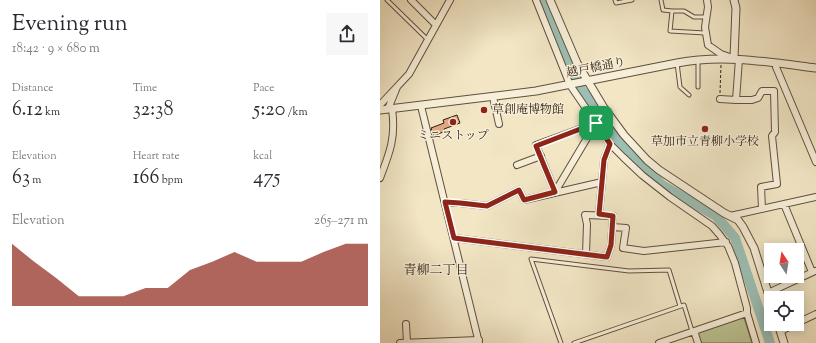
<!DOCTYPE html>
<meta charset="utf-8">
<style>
:root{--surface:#fff;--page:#f7f7f7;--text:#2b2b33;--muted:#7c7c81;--accent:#8f2418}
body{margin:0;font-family:"Sorts Mill Goudy","Noto Serif JP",serif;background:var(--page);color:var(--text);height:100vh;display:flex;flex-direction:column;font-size:15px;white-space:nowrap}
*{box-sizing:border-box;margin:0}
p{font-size:13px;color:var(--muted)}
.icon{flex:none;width:22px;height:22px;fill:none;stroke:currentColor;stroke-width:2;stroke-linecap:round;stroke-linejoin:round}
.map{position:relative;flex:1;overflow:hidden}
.details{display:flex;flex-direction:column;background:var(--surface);width:380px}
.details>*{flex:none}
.needle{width:26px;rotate:348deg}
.controls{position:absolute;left:384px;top:243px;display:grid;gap:8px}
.controls a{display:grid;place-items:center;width:40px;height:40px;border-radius:0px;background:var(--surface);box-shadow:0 2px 10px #0003;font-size:20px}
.pin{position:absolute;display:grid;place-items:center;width:34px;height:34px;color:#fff;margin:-17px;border-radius:8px;box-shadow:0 2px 6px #0006}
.round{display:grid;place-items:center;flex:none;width:42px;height:42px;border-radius:0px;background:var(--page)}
.overview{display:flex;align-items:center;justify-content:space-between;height:68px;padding:0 12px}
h1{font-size:22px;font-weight:600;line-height:30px}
.stats{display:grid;grid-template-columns:repeat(3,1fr);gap:6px;height:68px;padding:4px 12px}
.stats div{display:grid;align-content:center}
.stats b{font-size:20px;font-weight:600}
.stats small{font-size:11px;font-weight:400}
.stats p{font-size:11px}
.chart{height:112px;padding:8px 12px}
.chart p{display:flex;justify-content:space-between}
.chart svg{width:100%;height:72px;margin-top:4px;fill:var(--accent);opacity:.7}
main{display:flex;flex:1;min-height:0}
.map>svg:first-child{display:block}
.green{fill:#bcc494;stroke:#767051}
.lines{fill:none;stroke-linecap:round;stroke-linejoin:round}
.river{stroke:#9bbfb5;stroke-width:10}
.building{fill:#e1a782;stroke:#2f1d0e}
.service-casing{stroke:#604f3c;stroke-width:5}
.minor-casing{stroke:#604f3c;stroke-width:8}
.tertiary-casing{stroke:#604f3c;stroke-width:9}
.path{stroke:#2f1d0e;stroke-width:1;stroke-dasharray:3 2;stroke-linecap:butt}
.service{stroke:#f7efd9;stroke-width:3}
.minor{stroke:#f7efd9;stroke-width:6}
.tertiary{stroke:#f7efd9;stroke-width:7}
.route-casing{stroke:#fff;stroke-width:8}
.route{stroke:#8f2418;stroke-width:5}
.poi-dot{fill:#8f2418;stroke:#f7efd9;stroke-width:1.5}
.labels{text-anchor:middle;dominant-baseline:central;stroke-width:3;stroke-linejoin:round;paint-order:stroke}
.street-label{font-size:12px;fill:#2f1d0e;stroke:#f7efd9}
.poi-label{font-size:12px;fill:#2f1d0e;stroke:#f7efd9}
.neighbourhood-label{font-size:13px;fill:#2f1d0e;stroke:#f7efd9}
</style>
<main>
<section class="details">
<div class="overview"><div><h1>Evening run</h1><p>18:42 · 9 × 680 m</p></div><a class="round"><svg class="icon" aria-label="share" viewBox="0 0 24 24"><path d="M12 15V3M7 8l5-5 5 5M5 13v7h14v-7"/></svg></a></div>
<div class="stats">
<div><p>Distance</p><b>6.12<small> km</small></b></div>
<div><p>Time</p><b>32:38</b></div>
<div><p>Pace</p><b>5:20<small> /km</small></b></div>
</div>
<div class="stats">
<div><p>Elevation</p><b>63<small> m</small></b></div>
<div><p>Heart rate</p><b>166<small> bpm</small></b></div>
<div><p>kcal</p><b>475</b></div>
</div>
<div class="chart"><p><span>Elevation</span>265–271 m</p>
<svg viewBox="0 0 160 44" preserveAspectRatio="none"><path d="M0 44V6L10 17L20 27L30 38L40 38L50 38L60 33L70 33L80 22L90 17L100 11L110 17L120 17L130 17L140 11L150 6L160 6V44z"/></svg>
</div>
</section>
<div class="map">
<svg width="436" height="343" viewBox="0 0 436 343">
<rect width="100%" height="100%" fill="#f2e6c5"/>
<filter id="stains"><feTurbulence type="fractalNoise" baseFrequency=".005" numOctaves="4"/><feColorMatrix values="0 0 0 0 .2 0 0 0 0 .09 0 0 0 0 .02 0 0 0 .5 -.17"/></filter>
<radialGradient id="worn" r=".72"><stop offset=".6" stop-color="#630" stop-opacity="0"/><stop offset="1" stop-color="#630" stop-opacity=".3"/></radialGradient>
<!-- green -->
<path class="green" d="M 362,317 L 364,318 L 372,343 L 320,343 L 317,332 Z"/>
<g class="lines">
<!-- river -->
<path class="river" d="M 162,0 L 175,24 L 201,89 L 234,135 L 282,185 L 336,216 L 355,238 L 390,343"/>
</g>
<!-- building -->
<path class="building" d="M 77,115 L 80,123 L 64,129 L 65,131 L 54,136 L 51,128 L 64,123 L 63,120 Z"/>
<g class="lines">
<!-- service casing -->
<g class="service-casing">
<path id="service" d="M 7,0 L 48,40
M 235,0 L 236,3 L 252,0
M 281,0 L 283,10 L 292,11 L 304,11 L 314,17 L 326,17
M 292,11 L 290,31 L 325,33
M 318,60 L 318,87
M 297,63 L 300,87 L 309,95
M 181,343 L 151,259 L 249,271 L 289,270 L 300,306
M 194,343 L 304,305 L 312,331"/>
</g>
<!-- minor casing -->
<g class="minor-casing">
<path id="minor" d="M 31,0 L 56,25
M 156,0 L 190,85 L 216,123 L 230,144 L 243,157 L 262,175 L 290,197 L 332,226 L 339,234 L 348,246 L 355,263 L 367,308 L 367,313 L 376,343
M 327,0 L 328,7 L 325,27 L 328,45 L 341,54 L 353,58
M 359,59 L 356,100 L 372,100 L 378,98 L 382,91 L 394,91 L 395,132 L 392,136 L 397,184 L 381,187 L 382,209
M 397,63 L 396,67 L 436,162
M 113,97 L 119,124
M 340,99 L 356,100
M 0,105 L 29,74 L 70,0
M 41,106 L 99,343
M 8,109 L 17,87
M 216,123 L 175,192 L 156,145 Z
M 137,165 L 161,156
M 0,178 C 10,152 16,137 12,109
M 65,203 L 80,203 L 107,206 L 139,190 L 144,200 L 222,182
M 404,204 L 432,272
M 219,214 L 224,160 L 230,144
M 350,216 L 436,197
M 233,227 L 246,228 L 243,248 L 264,251 L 346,242
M 74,238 L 227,257 L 231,245 L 233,216 L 205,215 L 207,224 L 206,254
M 388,293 L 435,271
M 417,323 L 436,314
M 26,324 L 27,343
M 314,331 L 318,343
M 401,331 L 415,324
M 20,343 L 99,340
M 279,343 L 367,313"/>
</g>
<!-- tertiary casing -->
<g class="tertiary-casing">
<path id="tertiary" d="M 170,0 L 197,63 L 224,108 L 244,135 L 267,160 L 279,170 L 344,213 L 358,220 L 363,227 L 374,248 L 391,302
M 354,0 L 356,8 L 354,58
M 0,110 L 156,91 L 297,63 C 343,54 389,62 436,68
M 398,324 L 404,343"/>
</g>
<!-- path -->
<path class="path" d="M 340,93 L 341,65"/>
<!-- service -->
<use href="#service" class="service"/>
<!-- minor -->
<use href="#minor" class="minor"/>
<!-- tertiary -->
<use href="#tertiary" class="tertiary"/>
</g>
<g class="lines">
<!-- route casing -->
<g class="route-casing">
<path id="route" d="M 216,123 L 230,144 L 224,160 L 219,214 L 233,216 L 231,245 L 227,257 L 74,238 L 65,202 L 80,203 L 107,206 L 139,190 L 144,200 L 175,192 L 156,146 Z"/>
</g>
<!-- route -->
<use href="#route" class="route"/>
</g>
<!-- markers -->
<g class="poi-dot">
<circle cx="104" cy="110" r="4"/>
<circle cx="73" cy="122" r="4"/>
<circle cx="325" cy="129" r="4"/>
</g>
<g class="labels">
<!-- street labels -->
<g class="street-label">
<text transform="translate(216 68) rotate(-11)">越戸橋通り</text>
</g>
<!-- poi labels -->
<g class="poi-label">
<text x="112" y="110" text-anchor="start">草創庵博物館</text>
<text x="73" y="136">ミニストップ</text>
<text x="325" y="142">草加市立青柳小学校</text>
</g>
<!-- neighbourhood labels -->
<g class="neighbourhood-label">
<text x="56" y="271">青柳二丁目</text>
</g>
</g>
<rect width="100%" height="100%" filter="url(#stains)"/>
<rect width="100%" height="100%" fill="url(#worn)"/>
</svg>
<div class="controls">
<a><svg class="needle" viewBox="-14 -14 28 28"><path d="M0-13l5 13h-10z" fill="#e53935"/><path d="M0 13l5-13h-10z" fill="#7c7c81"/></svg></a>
<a><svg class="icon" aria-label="locate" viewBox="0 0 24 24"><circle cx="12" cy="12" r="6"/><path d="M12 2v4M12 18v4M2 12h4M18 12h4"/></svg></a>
</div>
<div class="pin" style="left:216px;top:123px;background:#1e9e55"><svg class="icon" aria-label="arrive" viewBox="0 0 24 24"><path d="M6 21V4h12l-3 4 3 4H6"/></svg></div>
</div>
</main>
